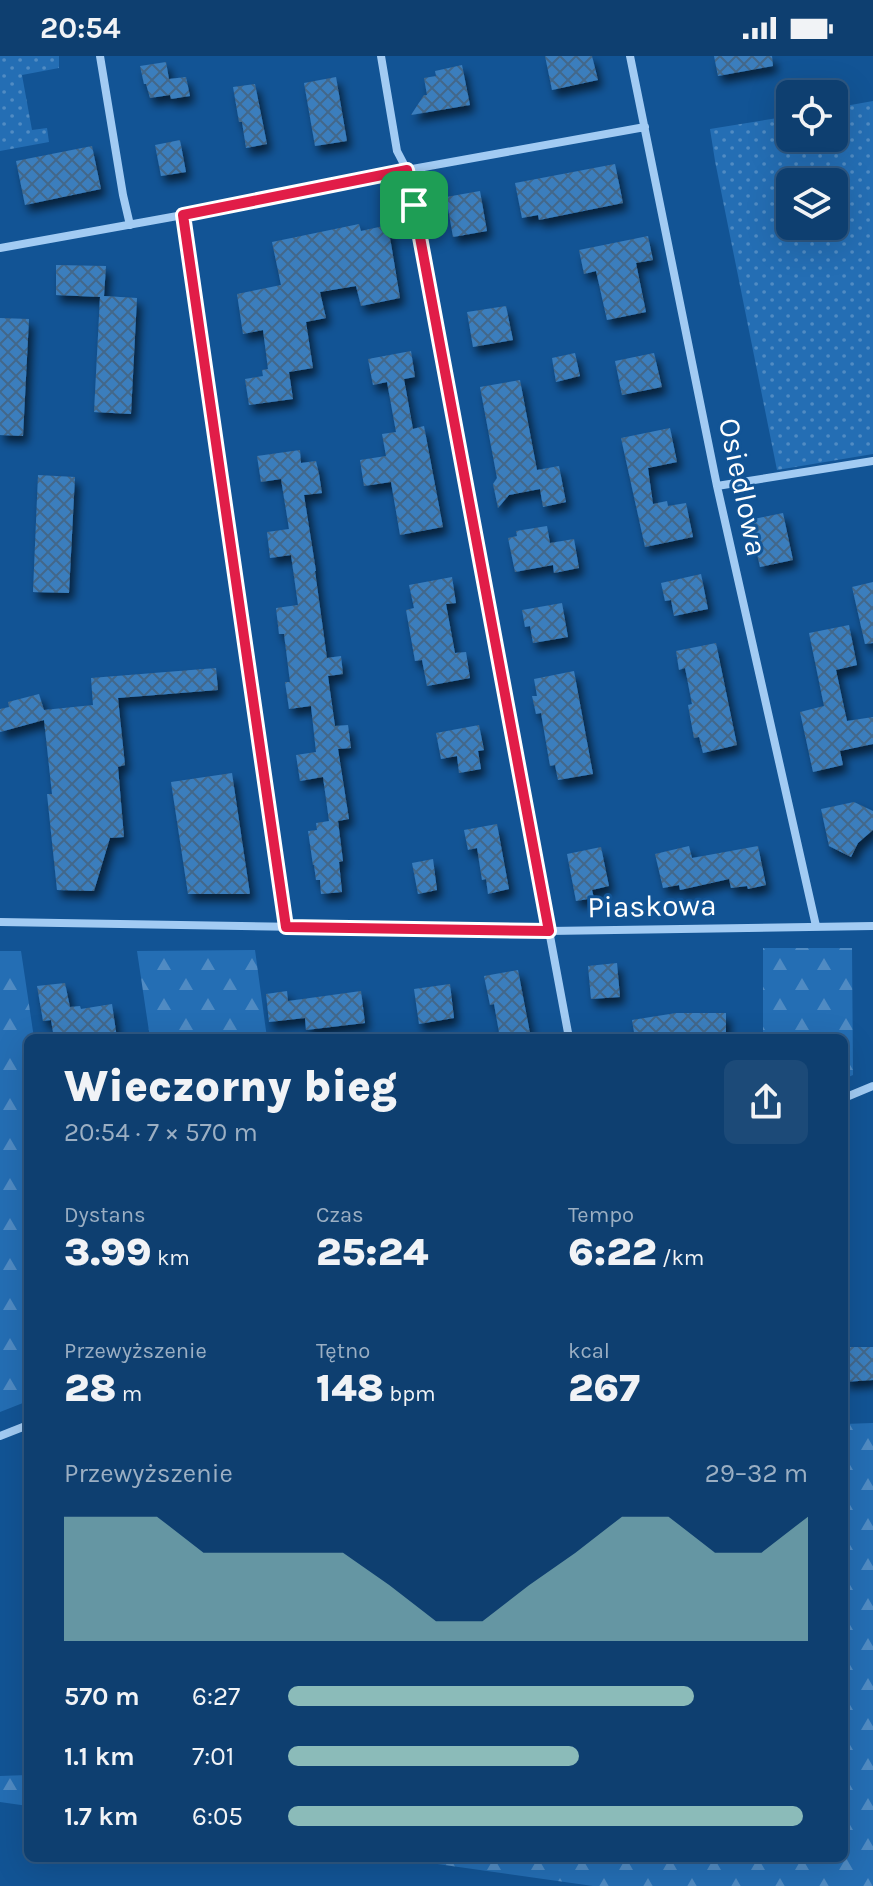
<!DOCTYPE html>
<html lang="pl">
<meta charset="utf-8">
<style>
:root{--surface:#0e3f70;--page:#1c4a78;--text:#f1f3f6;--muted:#9bafc3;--line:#2e5883;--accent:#8bbbb9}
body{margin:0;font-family:Karla,sans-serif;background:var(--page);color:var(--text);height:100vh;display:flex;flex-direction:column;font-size:30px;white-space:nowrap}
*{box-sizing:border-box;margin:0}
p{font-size:26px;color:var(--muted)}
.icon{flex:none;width:44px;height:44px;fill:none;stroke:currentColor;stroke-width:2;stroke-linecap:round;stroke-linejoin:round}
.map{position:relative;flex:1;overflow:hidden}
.side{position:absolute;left:24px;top:978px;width:824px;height:828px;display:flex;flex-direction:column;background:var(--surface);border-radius:12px;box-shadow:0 8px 32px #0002,0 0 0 2px var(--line)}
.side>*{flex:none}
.tools{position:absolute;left:776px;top:24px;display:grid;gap:16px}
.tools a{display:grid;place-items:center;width:72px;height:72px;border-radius:12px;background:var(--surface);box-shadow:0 8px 32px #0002,0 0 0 2px var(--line);font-size:40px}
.pin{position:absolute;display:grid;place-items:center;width:68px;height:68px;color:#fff;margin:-34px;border-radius:16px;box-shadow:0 4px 12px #0006}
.round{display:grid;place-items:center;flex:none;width:84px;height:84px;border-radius:12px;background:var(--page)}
.overview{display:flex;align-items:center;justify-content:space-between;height:136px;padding:0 40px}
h1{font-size:44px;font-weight:800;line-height:60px}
.stats{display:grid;grid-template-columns:repeat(3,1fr);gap:12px;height:136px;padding:8px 40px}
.stats div{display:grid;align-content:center}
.stats b{font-size:40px;font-weight:800}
.stats small{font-size:22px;font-weight:400}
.stats p{font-size:22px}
.chart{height:224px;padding:16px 40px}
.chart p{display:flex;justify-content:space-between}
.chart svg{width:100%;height:144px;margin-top:8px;fill:var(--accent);opacity:.7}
ul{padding:0 40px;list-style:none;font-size:26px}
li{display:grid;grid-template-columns:128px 96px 1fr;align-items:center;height:60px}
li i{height:20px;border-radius:10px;background:var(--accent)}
.status{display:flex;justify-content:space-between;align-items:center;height:56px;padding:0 40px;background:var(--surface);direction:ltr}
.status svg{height:22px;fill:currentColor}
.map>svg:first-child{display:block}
.grass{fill:url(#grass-dots);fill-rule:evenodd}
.forest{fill:url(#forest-firs)}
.building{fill:url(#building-cross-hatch);filter:url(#shadow)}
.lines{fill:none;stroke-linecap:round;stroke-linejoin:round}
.minor{stroke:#a2cbf3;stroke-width:8}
.route-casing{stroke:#fff;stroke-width:16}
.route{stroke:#e11d48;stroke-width:10}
.labels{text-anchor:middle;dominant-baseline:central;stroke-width:6;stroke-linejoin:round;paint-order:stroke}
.street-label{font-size:30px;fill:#fff;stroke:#125495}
</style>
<div class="status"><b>20:54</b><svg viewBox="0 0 49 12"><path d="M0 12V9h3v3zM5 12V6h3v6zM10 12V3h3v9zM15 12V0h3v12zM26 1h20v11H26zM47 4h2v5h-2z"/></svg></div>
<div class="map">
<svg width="873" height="1830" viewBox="0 0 873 1830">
<defs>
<pattern id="grass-dots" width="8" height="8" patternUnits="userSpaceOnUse" patternTransform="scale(2)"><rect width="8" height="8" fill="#246eb4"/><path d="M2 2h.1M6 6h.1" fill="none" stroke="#508bc3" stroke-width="1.8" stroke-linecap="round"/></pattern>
<pattern id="forest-firs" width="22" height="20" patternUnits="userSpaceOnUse" patternTransform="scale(2)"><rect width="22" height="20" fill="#246eb4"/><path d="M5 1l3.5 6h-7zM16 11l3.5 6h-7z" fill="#508bc3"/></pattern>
<pattern id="building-cross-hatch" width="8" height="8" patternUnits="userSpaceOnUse" patternTransform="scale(2)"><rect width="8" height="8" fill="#3b7ebd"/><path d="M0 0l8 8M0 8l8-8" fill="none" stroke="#43688a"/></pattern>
<filter id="shadow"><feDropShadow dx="4.5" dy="7" stdDeviation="4" flood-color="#0009"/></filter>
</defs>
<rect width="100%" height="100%" fill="#125495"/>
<!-- grass -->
<path class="grass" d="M 0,0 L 59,0 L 59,12 L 22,19 L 32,74 L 47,72 L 49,86 L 0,95 Z
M 873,45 L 873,398 L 777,414 L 715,105 L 710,73 L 790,60 L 790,82 L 834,82 L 834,52 ZM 790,126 L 834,126 L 834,170 L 790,170 Z"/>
<!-- forest -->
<path class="forest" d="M 763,892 L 852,892 L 853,1019 L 844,1023 L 844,982 L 763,982 Z
M 255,894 L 267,982 L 150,982 L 137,895 Z
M 0,895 L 21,895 L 34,982 L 28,982 L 28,1345 L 0,1356 Z
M 873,1367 L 873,1830 L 593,1830 L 395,1802 L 844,1802 L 844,1368 Z
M 28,1719 L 28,1750 L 0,1746 L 0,1720 Z"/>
<!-- building -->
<path class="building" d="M 545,0 L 592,0 L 598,24 L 552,34 Z
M 714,0 L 772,0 L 773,10 L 718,20 Z
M 166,6 L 169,23 L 186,21 L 190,40 L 171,43 L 170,39 L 150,42 L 146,28 L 144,28 L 140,10 Z
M 462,9 L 470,49 L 411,59 L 424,39 L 427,39 L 424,22 L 436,20 L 435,15 Z
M 336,21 L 347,85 L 315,90 L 304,27 Z
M 255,28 L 267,88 L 246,92 L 242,66 L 239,66 L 233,31 Z
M 180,84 L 186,116 L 161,120 L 155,89 Z
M 92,90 L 101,133 L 25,149 L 16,105 Z
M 615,108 L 623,147 L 539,164 L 538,159 L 522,162 L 515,127 Z
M 480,135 L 487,175 L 453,181 L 446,141 Z
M 359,168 L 361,175 L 388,169 L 400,242 L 361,250 L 356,230 L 320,236 L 326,262 L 306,266 L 313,312 L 289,316 L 293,343 L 249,349 L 245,323 L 263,320 L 262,314 L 268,313 L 263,274 L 243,278 L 237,238 L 281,229 L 272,186 Z
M 648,180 L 653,204 L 636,207 L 646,256 L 607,264 L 596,215 L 584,218 L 579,194 Z
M 56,209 L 106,210 L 104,240 L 137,242 L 131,358 L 94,356 L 100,241 L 56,239 Z
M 506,250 L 513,284 L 473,291 L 467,256 Z
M 0,262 L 29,263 L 23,380 L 0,379 Z
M 411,295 L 415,321 L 404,323 L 413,373 L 424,370 L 443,471 L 400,479 L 391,426 L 364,430 L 360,404 L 386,400 L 382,378 L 396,376 L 387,326 L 373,329 L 368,303 Z
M 575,297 L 580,320 L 556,326 L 552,302 Z
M 654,297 L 662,331 L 622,339 L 615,305 Z
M 520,324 L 537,414 L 559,410 L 566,446 L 543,451 L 540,433 L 509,439 L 498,452 L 493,428 L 497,422 L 480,331 Z
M 670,372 L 677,406 L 648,412 L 653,448 L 667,445 L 668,450 L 686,447 L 693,481 L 645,491 L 621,382 Z
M 300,394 L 301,407 L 316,405 L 319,418 L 322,437 L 304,439 L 316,515 L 315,515 L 327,602 L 341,600 L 343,618 L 328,620 L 335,670 L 348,669 L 351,692 L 338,693 L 349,763 L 338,765 L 343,805 L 339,806 L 342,836 L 321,838 L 320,824 L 316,824 L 314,809 L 313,809 L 308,775 L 317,774 L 316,767 L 329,765 L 323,721 L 300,725 L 296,699 L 316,696 L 311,650 L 289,653 L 285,626 L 290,626 L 284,578 L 279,578 L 276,552 L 298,549 L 291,499 L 270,502 L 267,476 L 289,473 L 281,423 L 261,426 L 257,400 Z
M 38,419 L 75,421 L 69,537 L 33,536 Z
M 783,457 L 793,504 L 760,511 L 749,464 Z
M 547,470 L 550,487 L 574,483 L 579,512 L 554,517 L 553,509 L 515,516 L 508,482 L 517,480 L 516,475 Z
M 701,518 L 708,553 L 674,560 L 671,544 L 665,545 L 661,527 Z
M 452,521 L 456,547 L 446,548 L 455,597 L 466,596 L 470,622 L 427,630 L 422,604 L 415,605 L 406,554 L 414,552 L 409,529 Z
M 873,526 L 873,587 L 865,588 L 852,531 Z
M 562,547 L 568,581 L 533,587 L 530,570 L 525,571 L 522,554 Z
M 849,569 L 857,609 L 836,614 L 847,665 L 873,661 L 873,688 L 840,695 L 843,709 L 813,716 L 800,656 L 824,650 L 809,577 Z
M 716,587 L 737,689 L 703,697 L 699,681 L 694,682 L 688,649 L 692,648 L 685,612 L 679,614 L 676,595 Z
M 216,612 L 218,634 L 118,642 L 125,709 L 118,711 L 124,781 L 110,782 L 94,835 L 57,834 L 47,738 L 52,738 L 44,664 L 0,676 L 0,653 L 9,651 L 8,646 L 39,638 L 44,654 L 93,649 L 91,622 Z
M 574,615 L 593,718 L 558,724 L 555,709 L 550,710 L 541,657 L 536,658 L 532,640 L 537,640 L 534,623 Z
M 479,669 L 484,694 L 478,695 L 481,713 L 459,717 L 457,700 L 441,703 L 436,677 Z
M 232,717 L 250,838 L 188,838 L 171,726 Z
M 854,746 L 873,755 L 873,774 L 858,787 L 851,801 L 829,790 L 821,753 Z
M 497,768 L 509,833 L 488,838 L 486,823 L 482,824 L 477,792 L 468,794 L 464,774 Z
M 689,790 L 692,802 L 758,790 L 766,829 L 748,833 L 747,830 L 731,832 L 729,823 L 680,834 L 679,829 L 663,832 L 655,798 Z
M 601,791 L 609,830 L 592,834 L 594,842 L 576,845 L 567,798 Z
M 433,803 L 437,834 L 418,838 L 412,807 Z
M 617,907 L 620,941 L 591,943 L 588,910 Z
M 518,914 L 531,982 L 500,982 L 494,948 L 490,949 L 484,920 Z
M 65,927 L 70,951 L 80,950 L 81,953 L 112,948 L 117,982 L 54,982 L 51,964 L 43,965 L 37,930 Z
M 450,928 L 454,962 L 419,968 L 414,933 Z
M 287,935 L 288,945 L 361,935 L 365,967 L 306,974 L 305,962 L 269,966 L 266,938 Z
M 676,957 L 726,957 L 726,982 L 635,982 L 632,964 Z
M 844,1291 L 873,1291 L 873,1324 L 844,1326 Z"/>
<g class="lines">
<!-- minor -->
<path class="minor" d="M 100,0 L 123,139 L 130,169
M 381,0 L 397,95 L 407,114 L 414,149 L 569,982
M 630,0 L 717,430 L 816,870
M 183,159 L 286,871
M 0,192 L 183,159 L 407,114 L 645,71
M 717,430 L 873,405
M 0,866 L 549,875 L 873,870
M 844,1042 L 873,1030
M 0,1380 L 28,1369"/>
</g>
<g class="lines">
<!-- route casing -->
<g class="route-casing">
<path id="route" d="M 407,114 L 414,149 L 549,875 L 286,871 L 183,159 Z"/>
</g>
<!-- route -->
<use href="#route" class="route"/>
</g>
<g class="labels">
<!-- street labels -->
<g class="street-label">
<text transform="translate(743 431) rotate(78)">Osiedlowa</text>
<text transform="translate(652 850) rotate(-1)">Piaskowa</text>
</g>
</g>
</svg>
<div class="tools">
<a><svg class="icon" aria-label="locate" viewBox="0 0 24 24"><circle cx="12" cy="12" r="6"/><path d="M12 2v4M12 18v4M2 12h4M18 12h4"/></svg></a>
<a><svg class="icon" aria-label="layers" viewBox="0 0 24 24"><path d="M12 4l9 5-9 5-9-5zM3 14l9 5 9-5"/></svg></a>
</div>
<div class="pin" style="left:414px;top:149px;background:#1e9e55"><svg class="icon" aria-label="arrive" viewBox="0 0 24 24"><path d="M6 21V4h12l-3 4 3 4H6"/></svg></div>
<section class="side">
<div class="overview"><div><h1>Wieczorny bieg</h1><p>20:54 · 7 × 570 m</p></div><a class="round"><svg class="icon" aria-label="share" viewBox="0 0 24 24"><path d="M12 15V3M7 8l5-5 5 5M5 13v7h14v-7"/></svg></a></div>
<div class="stats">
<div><p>Dystans</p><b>3.99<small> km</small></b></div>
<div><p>Czas</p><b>25:24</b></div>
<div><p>Tempo</p><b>6:22<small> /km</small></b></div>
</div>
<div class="stats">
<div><p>Przewyższenie</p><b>28<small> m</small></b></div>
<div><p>Tętno</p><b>148<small> bpm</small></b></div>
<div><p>kcal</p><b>267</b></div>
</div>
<div class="chart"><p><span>Przewyższenie</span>29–32 m</p>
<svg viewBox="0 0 160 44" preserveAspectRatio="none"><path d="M0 44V6L10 6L20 6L30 17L40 17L50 17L60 17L70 27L80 38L90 38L100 27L110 17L120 6L130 6L140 17L150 17L160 6V44z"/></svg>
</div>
<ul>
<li><b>570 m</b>6:27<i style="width:78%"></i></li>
<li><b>1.1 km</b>7:01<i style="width:56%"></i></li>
<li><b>1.7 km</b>6:05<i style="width:99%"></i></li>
</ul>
</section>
</div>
